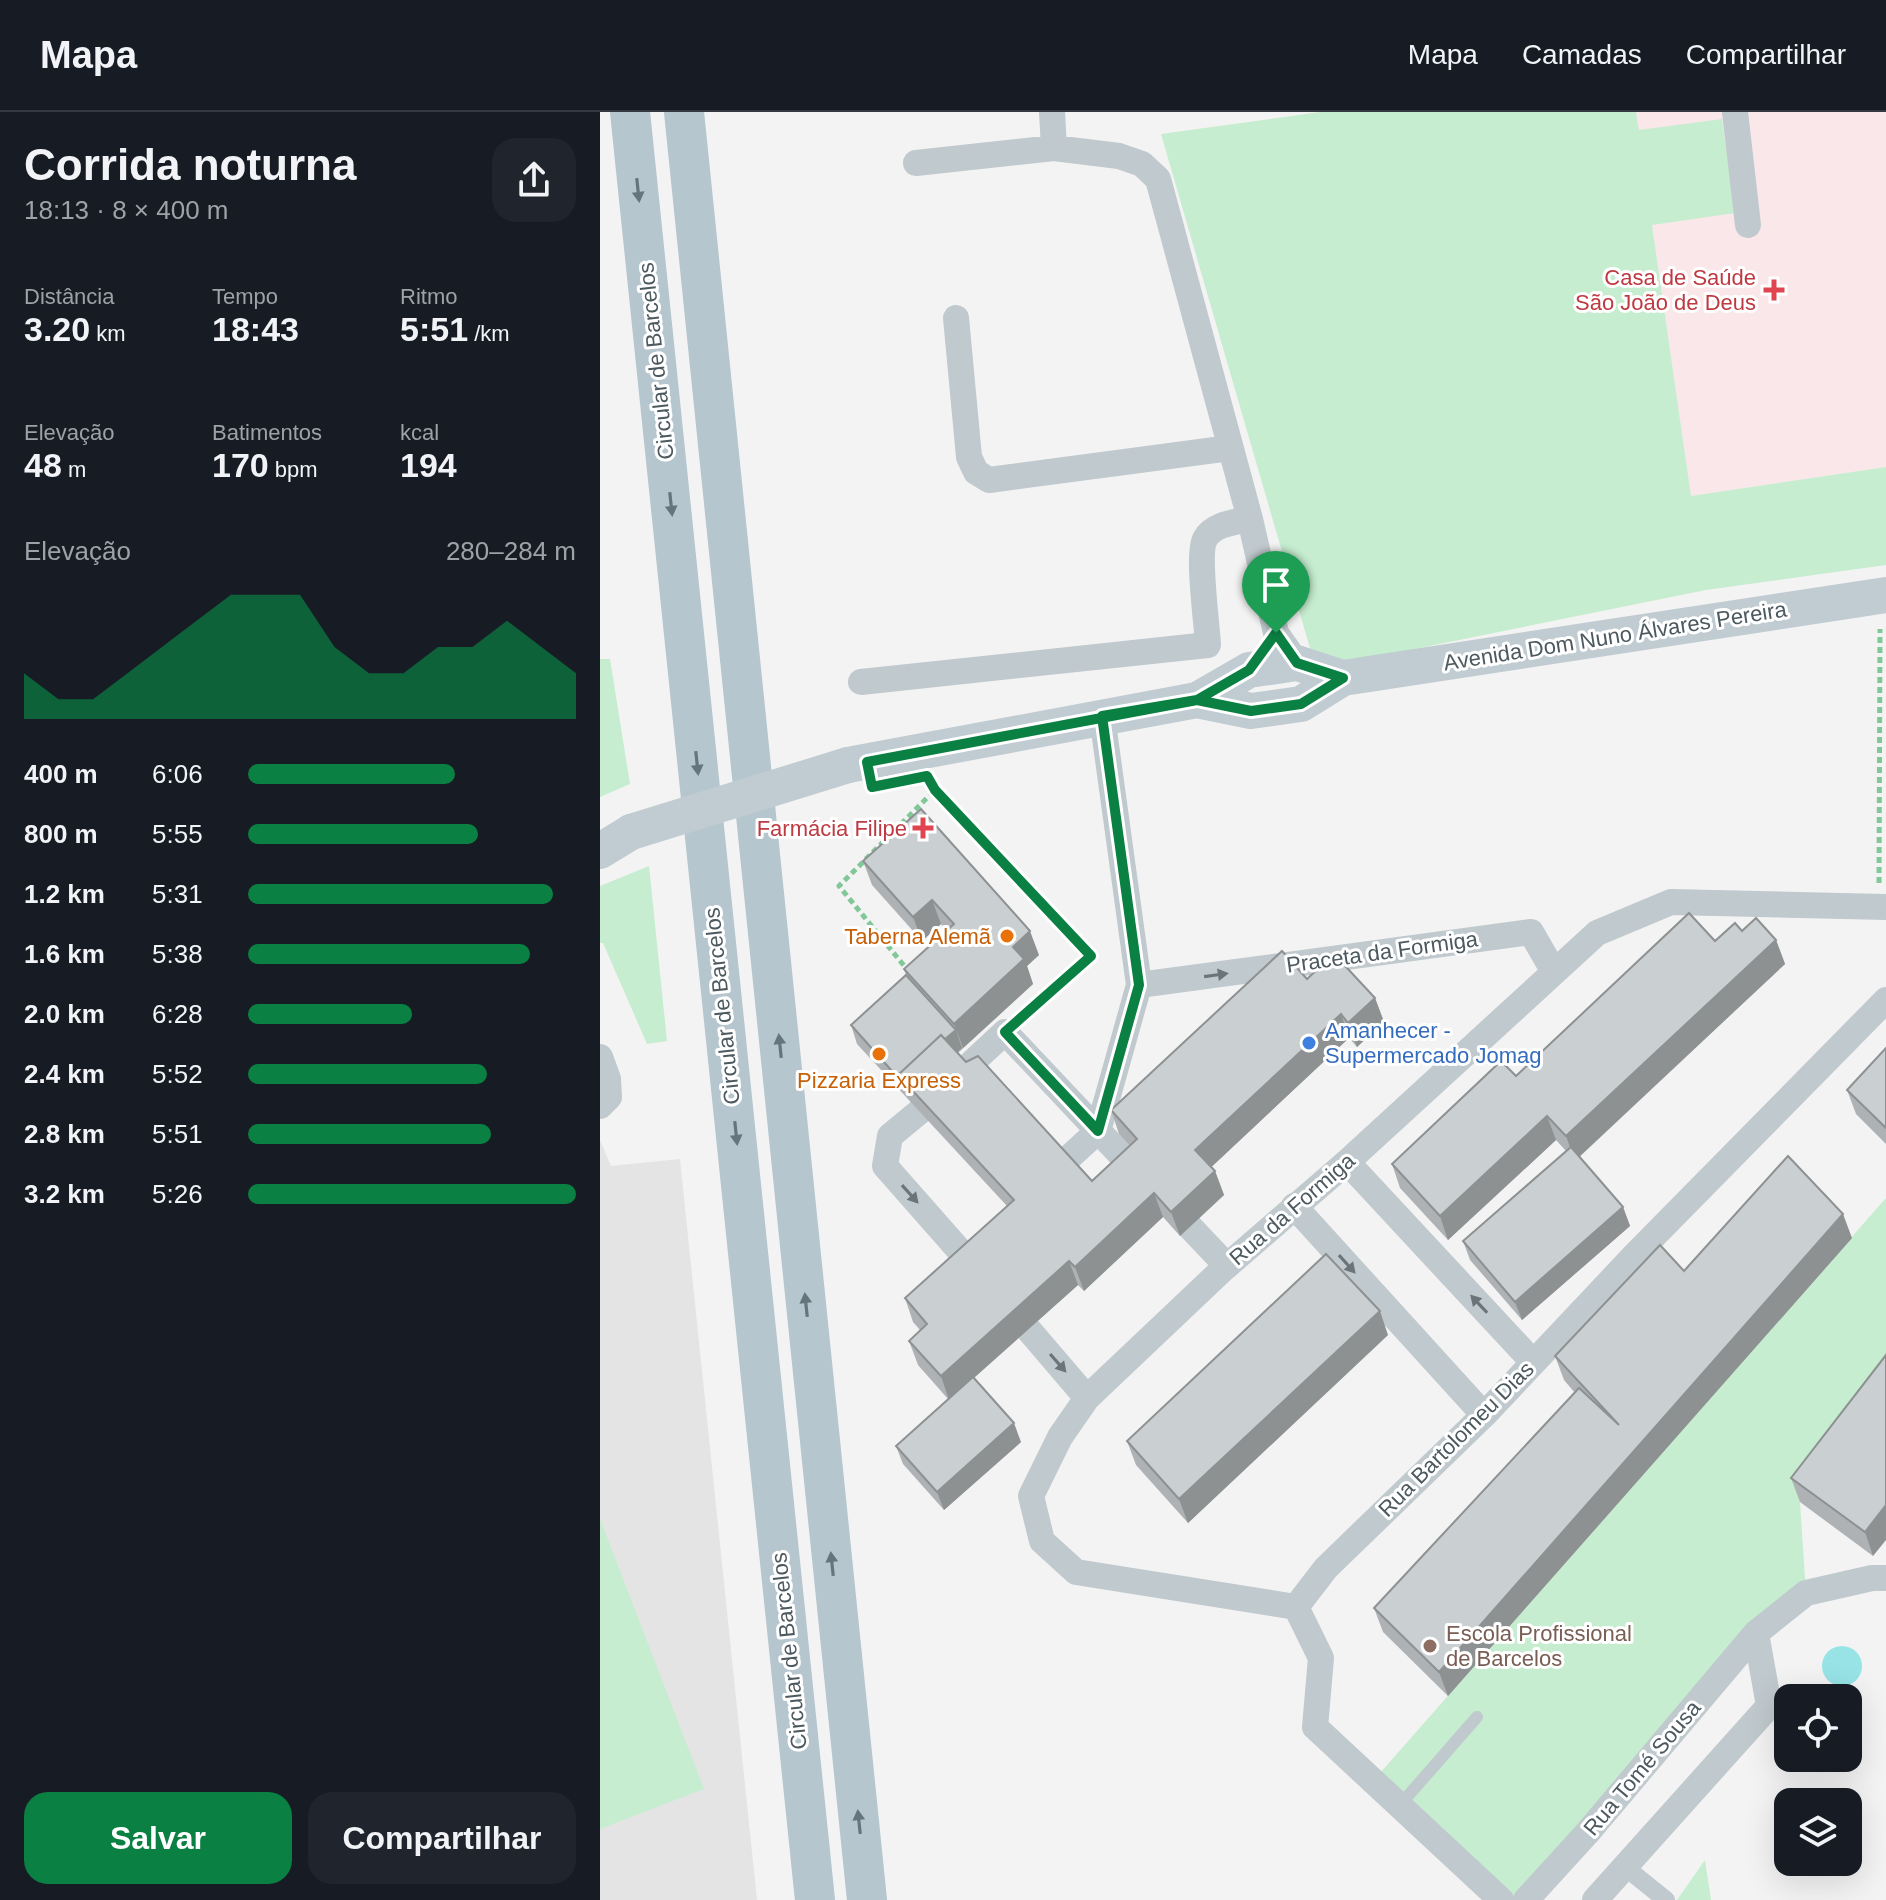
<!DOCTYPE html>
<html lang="pt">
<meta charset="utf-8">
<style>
:root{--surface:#171b24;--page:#20242c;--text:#f1f3f6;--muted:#9ea1a6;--line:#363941;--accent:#0b8043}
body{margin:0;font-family:Helvetica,sans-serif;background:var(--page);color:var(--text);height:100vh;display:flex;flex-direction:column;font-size:30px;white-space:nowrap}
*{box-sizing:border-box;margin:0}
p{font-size:26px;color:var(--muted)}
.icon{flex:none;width:44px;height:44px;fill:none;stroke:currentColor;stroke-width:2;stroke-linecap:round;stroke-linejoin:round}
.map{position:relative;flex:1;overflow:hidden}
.side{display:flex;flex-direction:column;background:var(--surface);width:600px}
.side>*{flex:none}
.tools{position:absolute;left:1174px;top:1572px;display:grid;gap:16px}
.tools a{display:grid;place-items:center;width:88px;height:88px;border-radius:16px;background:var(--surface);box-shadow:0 8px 32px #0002;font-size:40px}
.pin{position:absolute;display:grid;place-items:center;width:68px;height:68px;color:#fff;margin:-82px -34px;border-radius:50% 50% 50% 0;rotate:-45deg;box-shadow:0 0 8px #0007}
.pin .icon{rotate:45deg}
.round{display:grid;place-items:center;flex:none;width:84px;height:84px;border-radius:24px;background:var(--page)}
.headline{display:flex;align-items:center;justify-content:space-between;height:136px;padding:0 24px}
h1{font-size:44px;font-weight:700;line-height:60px}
.figures{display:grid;grid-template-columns:repeat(3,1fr);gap:12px;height:136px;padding:8px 24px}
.figures div{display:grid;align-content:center}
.figures b{font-size:34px;font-weight:700}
.figures small{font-size:22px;font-weight:400}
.figures p{font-size:22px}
.chart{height:224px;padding:16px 24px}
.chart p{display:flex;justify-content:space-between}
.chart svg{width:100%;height:144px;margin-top:8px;fill:var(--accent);opacity:.7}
.action{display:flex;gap:16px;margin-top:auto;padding:16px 24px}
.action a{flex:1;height:92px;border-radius:24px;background:var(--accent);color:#fff;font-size:32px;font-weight:700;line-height:92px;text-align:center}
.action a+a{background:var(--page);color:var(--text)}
ul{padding:0 24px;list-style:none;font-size:26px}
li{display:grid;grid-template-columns:128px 96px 1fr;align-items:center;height:60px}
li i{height:20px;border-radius:10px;background:var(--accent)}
header{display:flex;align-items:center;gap:48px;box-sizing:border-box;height:112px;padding:0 40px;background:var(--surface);border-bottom:2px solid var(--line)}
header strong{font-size:38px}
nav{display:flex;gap:44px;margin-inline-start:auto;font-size:28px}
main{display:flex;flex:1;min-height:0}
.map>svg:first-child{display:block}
.education{fill:#e5e4e4}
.medical{fill:#fae7e9}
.green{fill:#c6edcf}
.water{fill:#97e3e6}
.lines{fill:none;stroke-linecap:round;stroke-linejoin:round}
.path{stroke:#81c899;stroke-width:5;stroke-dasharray:6 4;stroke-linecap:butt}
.service{stroke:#c0c9cd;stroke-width:12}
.pedestrian{stroke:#c0c9cd;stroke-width:18}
.minor{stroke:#c0c9cd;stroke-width:26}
.secondary{stroke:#c0ccd2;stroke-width:36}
.primary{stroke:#b5c6ce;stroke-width:40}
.secondary-bridge{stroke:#c0ccd2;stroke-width:36}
.wall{fill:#aeb2b4}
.shaded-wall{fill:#8d9192}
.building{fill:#cacfd1;stroke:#8d9192;stroke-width:2}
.oneway{fill:#66747b}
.oneway2{fill:#69757a}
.route-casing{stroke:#fff;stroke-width:16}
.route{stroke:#0b8043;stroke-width:10}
.health-dot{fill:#e0444e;stroke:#fff;stroke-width:3}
.food-dot{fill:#e8710a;stroke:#fff;stroke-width:3}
.shop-dot{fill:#3f7fe0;stroke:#fff;stroke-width:3}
.education-dot{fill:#8d6e63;stroke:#fff;stroke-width:3}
.labels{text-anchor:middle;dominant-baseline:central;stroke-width:6;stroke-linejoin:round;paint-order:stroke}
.health-label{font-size:22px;fill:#be3a42;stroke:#fff;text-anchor:end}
.street-label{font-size:22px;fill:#4c595f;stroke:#fff}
.food-label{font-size:22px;fill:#c56008;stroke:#fff;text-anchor:end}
.shop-label{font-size:22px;fill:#366cbe;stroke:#fff;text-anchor:start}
.education-label{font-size:22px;fill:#785e54;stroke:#fff;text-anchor:start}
</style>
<header>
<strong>Mapa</strong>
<nav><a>Mapa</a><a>Camadas</a><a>Compartilhar</a></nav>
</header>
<main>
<section class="side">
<div class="headline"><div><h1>Corrida noturna</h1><p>18:13 · 8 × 400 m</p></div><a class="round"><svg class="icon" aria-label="share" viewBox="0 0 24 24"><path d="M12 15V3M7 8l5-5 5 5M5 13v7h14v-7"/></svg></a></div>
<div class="figures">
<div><p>Distância</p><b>3.20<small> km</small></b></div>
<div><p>Tempo</p><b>18:43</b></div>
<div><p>Ritmo</p><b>5:51<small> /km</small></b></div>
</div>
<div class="figures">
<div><p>Elevação</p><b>48<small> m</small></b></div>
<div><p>Batimentos</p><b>170<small> bpm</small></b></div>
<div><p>kcal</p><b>194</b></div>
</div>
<div class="chart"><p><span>Elevação</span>280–284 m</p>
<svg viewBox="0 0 160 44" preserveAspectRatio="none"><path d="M0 44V30L10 38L20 38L30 30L40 22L50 14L60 6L70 6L80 6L90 22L100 30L110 30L120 22L130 22L140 14L150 22L160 30V44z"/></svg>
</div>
<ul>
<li><b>400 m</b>6:06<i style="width:63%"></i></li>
<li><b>800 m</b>5:55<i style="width:70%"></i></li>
<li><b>1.2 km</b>5:31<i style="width:93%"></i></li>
<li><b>1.6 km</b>5:38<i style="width:86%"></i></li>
<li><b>2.0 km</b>6:28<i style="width:50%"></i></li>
<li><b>2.4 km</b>5:52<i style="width:73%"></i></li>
<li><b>2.8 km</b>5:51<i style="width:74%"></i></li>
<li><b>3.2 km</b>5:26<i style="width:100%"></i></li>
</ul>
<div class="action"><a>Salvar</a><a>Compartilhar</a></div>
</section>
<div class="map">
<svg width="1286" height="1788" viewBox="0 0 1286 1788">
<rect width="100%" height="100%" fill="#f4f3f3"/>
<!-- education -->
<path class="education" d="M 0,1028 L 11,1054 L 80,1047 L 157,1788 L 0,1788 Z"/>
<!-- medical -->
<path class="medical" d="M 1036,0 L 1286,0 L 1286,355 L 1091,384 Z"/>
<!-- green -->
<path class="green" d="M 720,0 L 1036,0 L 1039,18 L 1122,7 L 1135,101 L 1052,113 L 1091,384 L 1286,355 L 1286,453 L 1106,478 L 716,557 L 561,22 Z
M 0,547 L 10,547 L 30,672 L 0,685 Z
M 49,754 L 67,929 L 47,932 L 3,831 L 0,831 L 0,774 Z
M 1286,1086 L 1286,1279 L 1200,1390 L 1206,1481 L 912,1788 L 773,1669 Z
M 0,1407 L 104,1677 L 0,1717 Z
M 1105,1748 L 1111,1788 L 1077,1788 Z"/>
<!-- water -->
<path class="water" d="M1222 1554a20 20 0 1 1 40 0a20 20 0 1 1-40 0Z"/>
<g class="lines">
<!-- path -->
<path class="path" d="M 331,671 L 335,678 L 491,844 L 424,903
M 1279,771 L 1280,517
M 310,861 L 239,774 L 335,678"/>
<!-- service -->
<path class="service" d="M 800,1693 L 877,1605"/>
<!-- pedestrian -->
<path class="pedestrian" d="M 1025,1755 L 1066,1788"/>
<!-- minor -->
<path class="minor" d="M 452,0 L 454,36
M 1135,0 L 1148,113
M 316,51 L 454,36 L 519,44 L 542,52 L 558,67 L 650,407 L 676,521 L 697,551
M 356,206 L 369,345 L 376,360 L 389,368 L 630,336
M 261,570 L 608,533 C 607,512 597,442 605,427 C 613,412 635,410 650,407
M 539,873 L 931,820 L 954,860
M 0,945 L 8,967 L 9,985 L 0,994
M 362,960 L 405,920 L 537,1060
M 319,1000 L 290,1024 L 285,1054 L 374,1155
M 747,1050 L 932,1249
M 463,1051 L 498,1019 L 539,873 L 502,604
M 694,1094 L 884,1303
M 590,1115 L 627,1154
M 428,1217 L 487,1286
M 696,1495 L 476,1460 L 442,1429 L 431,1384 L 460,1325 L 487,1286 L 621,1159 L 747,1050 L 997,821 L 1071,790 L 1286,795
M 696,1495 L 726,1456 L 884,1303 L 1034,1144 L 1286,888
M 696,1495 L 721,1546 L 715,1615 L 901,1788
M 926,1788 L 988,1720 L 1156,1521 L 1206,1481 L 1272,1466 L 1286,1466
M 995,1788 L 1169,1594 L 1156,1521"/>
<!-- secondary -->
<path class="secondary" d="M 597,588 L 651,599 L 701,592 L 743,566 L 1286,483
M 248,653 L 597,588 L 649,558 L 697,551 L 743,566
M 0,739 L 31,720"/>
<!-- primary -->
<path class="primary" d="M 30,0 L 215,1788
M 84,0 L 267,1788"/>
<!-- secondary-bridge -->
<path class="secondary-bridge" d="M 31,720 L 248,653"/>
</g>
<!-- wall -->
<path class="wall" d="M 263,749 L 439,843 L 427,854 L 433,872 L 358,941 L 492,1069 L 530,1034 L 519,1022 L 511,998 L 707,867 L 775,886 L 784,910 L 757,935 L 749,926 L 611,1055 L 615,1059 L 624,1083 L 580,1124 L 563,1105 L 484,1179 L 478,1173 L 374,1266 L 421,1330 L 344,1398 L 303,1352 L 296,1334 L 348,1287 L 318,1253 L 309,1229 L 320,1218 L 313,1210 L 305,1186 L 407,1094 L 257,932 L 251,913 L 306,863 L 304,857 L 346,819 L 341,812 L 322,829 L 272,773 Z
M 1142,819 L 1176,828 L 1185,852 L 979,1044 L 1023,1095 L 1030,1114 L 922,1208 L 870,1148 L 863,1129 L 966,1039 L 956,1028 L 848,1128 L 800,1076 L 792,1052 L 916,964 L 1115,829 Z
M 1286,936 L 1286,1032 L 1256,1002 L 1247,978 Z
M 1252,1126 L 848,1584 L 783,1520 L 774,1496 L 975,1281 L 964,1268 L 955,1244 L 1084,1159 Z
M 788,1223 L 588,1411 L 536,1353 L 527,1329 Z
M 1286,1243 L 1273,1444 L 1200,1390 L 1191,1366 Z"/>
<!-- shaded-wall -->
<path class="shaded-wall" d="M 332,788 L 341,812 L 322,829 L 313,805 Z
M 430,819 L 439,843 L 427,854 L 433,872 L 363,936 L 354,912 L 413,835 Z
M 1176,828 L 1185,852 L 975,1049 L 966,1024 Z
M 775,886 L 784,910 L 757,935 L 748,911 Z
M 741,902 L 749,926 L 604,1062 L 595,1038 Z
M 356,918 L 362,936 L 314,980 L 302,967 Z
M 947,1004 L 956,1028 L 848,1128 L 840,1104 Z
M 615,1059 L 624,1083 L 580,1124 L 571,1100 Z
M 554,1081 L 563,1105 L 484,1179 L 475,1155 Z
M 1023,1095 L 1030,1114 L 922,1208 L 915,1190 Z
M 1243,1102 L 1252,1126 L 848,1584 L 839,1560 Z
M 469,1149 L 478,1173 L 349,1288 L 341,1264 Z
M 780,1199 L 788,1223 L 588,1411 L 579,1387 Z
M 414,1311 L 421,1330 L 344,1398 L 337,1380 Z
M 1286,1393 L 1286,1428 L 1273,1444 L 1265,1420 Z"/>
<!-- building -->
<path class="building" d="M 321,697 L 430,819 L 413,835 L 424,847 L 354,912 L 304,857 L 354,812 L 332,788 L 313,805 L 263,749 Z
M 1089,801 L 1115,829 L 1135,811 L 1142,819 L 1156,806 L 1176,828 L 966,1024 L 947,1004 L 840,1104 L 792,1052 L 901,949 L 916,964 Z
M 682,839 L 707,867 L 734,842 L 775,886 L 748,911 L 741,902 L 595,1038 L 615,1059 L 571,1100 L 554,1081 L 475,1155 L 469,1149 L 341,1264 L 309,1229 L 327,1212 L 305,1186 L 414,1088 L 298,963 L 341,923 L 366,950 L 378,944 L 492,1069 L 537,1027 L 511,998 Z
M 306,863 L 356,918 L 345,927 L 341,923 L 298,963 L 300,968 L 251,913 Z
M 1286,936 L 1286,1016 L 1247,978 Z
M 971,1035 L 1023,1095 L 915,1190 L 863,1129 Z
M 1188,1044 L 1243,1102 L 839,1560 L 774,1496 L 979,1276 L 1019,1313 L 955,1244 L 1060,1133 L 1084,1159 Z
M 726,1142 L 780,1199 L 579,1387 L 527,1329 Z
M 1286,1243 L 1286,1393 L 1265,1420 L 1191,1366 Z
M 373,1265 L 414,1311 L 337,1380 L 296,1334 Z"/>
<!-- one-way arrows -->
<defs><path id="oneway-solid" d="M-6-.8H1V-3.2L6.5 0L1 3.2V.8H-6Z" transform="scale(2)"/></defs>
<g class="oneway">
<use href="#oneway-solid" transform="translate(38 78) rotate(84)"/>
<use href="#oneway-solid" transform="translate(71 392) rotate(84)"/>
<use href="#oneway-solid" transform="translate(97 651) rotate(84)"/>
<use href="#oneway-solid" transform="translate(180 934) rotate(-96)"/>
<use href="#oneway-solid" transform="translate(136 1021) rotate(84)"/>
<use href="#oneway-solid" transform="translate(206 1193) rotate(-96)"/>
<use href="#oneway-solid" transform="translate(232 1452) rotate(-96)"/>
<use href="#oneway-solid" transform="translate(259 1710) rotate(-96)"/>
</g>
<g class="oneway2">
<use href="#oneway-solid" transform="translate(616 863) rotate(-8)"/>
<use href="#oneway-solid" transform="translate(310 1082) rotate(48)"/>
<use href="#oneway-solid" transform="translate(747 1152) rotate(48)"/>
<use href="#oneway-solid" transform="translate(879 1192) rotate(-133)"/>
<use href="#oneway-solid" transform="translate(458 1251) rotate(49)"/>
</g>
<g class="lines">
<!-- route casing -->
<g class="route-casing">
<path id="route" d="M 676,521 L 649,558 L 597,588 L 502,604 L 539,873 L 498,1019 L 405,920 L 491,844 L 335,678 L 327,664 L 272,675 L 267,650 L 597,588 L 651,599 L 701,592 L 743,566 L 697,551 L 676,521"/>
</g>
<!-- route -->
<use href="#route" class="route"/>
</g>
<!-- markers -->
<g class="health-dot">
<path d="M1170 166h8v8h8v8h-8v8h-8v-8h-8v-8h8z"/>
<path d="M319 704h8v8h8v8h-8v8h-8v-8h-8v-8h8z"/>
</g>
<g class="food-dot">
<circle cx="407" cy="824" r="8"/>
<circle cx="279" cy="942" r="8"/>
</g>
<circle class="shop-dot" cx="709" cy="931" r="8"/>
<circle class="education-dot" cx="830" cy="1534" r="8"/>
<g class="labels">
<!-- health labels -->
<g class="health-label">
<text x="1156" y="165">Casa de Saúde<tspan x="1156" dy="25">São João de Deus</tspan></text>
<text x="307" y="716">Farmácia Filipe</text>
</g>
<!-- street labels -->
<g class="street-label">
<text transform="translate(56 249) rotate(-96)">Circular de Barcelos</text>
<text transform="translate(1015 524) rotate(-9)">Avenida Dom Nuno Álvares Pereira</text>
<text transform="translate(782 840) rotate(-8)">Praceta da Formiga</text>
<text transform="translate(122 894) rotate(-96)">Circular de Barcelos</text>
<text transform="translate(692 1097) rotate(-41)">Rua da Formiga</text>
<text transform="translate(856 1327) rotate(-45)">Rua Bartolomeu Dias</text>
<text transform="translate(189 1539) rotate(-96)">Circular de Barcelos</text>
<text transform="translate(1042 1656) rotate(-50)">Rua Tomé Sousa</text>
</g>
<!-- food labels -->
<g class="food-label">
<text x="391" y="824">Taberna Alemã</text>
<text x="279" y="968" text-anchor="middle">Pizzaria Express</text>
</g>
<!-- shop labels -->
<g class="shop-label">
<text x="725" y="918">Amanhecer -<tspan x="725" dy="25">Supermercado Jomag</tspan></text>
</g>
<!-- education labels -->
<g class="education-label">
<text x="846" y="1521">Escola Profissional<tspan x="846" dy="25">de Barcelos</tspan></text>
</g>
</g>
</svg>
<div class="tools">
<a><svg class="icon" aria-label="locate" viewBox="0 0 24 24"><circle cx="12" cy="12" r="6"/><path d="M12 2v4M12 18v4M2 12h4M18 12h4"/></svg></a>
<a><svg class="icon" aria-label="layers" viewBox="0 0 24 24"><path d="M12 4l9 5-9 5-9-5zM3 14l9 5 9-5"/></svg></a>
</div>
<div class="pin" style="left:676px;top:521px;background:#1e9e55"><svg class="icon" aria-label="arrive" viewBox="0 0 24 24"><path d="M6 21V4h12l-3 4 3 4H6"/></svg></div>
</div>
</main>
